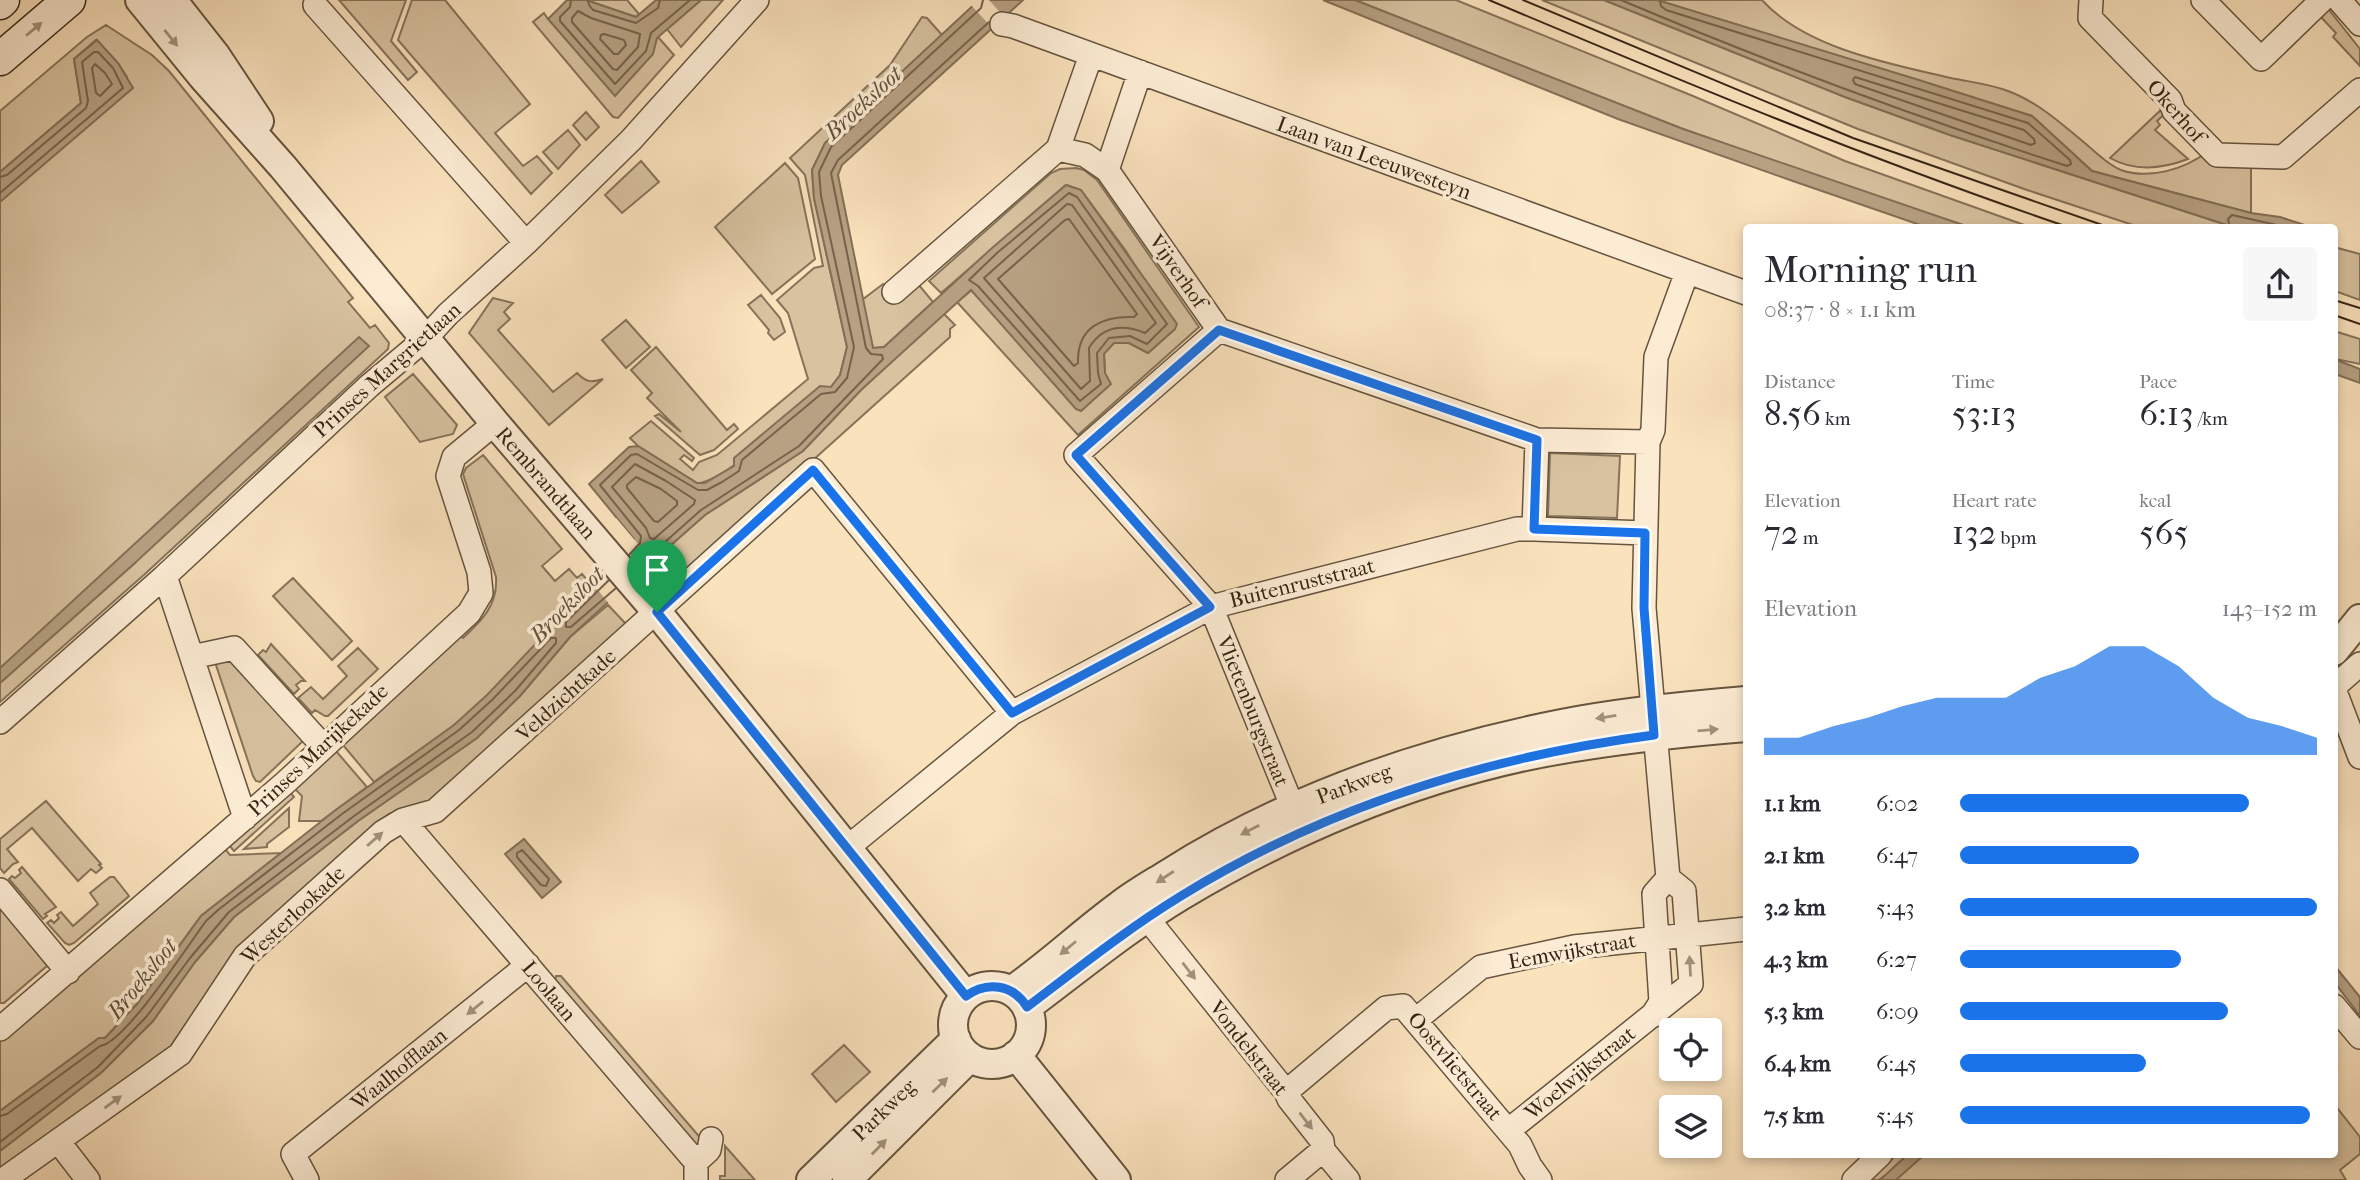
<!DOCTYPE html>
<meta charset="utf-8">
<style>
:root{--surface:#fff;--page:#f7f7f7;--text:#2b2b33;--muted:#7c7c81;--accent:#1a73e8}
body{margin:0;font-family:"IM FELL French Canon",serif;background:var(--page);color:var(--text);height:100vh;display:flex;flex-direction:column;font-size:26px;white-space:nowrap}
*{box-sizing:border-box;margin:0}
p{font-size:23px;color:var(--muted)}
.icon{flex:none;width:38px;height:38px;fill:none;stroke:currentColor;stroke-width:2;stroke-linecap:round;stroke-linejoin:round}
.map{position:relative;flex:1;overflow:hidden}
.details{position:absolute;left:1743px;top:224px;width:595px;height:934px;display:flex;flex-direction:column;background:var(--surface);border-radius:7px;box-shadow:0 4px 10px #0003}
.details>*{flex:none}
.fabs{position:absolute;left:1659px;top:1018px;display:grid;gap:14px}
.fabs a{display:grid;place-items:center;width:63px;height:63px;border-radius:7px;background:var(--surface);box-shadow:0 4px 10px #0003;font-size:35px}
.pin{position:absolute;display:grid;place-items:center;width:60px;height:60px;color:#fff;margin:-72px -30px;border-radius:50% 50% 50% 0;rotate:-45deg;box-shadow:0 0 7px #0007}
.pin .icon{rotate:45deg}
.round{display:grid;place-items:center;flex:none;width:74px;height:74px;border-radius:7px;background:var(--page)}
.headline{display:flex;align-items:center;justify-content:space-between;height:119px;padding:0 21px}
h1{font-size:38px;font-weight:600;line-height:52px}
.figures{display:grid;grid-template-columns:repeat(3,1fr);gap:10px;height:119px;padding:7px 21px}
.figures div{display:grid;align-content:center}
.figures b{font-size:35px;font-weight:600}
.figures small{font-size:19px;font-weight:400}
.figures p{font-size:19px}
.chart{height:196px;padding:14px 21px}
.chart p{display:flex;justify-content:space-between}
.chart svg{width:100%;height:126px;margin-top:7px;fill:var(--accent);opacity:.7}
ul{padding:0 21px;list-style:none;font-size:23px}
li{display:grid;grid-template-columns:112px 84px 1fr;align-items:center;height:52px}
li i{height:18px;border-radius:9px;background:var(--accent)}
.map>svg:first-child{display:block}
.green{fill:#d8c2a0;stroke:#86735a;stroke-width:2}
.water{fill:#b7a183;stroke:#836f56;stroke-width:2}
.pier{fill:#fae2bd}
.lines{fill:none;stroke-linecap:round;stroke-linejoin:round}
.shore{stroke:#76624b;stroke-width:2}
.minor-casing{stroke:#66543e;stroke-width:26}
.tertiary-casing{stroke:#66543e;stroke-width:32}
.secondary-casing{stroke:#342413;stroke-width:35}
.minor{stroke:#fcecd4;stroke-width:23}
.tertiary{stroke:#fcecd4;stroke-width:28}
.secondary{stroke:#fcecd4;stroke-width:32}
.tram{stroke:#342413;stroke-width:2}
.oneway{fill:#a2927d}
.route-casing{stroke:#fff;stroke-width:14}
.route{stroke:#1a73e8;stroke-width:9}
.labels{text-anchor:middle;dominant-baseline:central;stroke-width:7;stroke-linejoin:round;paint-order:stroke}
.street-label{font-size:21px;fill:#342413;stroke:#fcecd4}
.water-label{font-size:23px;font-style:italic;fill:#62503a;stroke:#fcecd4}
</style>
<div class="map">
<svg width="2360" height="1180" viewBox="0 0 2360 1180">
<rect width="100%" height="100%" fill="#fae2bd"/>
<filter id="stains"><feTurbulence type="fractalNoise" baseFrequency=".00286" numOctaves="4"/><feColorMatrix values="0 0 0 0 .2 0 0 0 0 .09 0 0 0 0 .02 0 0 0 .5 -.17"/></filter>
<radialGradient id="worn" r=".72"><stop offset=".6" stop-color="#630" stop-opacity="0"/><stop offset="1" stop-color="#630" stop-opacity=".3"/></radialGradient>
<!-- green -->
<path class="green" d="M 339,0 L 406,0 L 391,41 L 417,72 L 408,80 Z
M 412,0 L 445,0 L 530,104 L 495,133 L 523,166 L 537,156 L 552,173 L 531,194 L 398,40 Z
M 586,0 L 627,0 L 639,14 L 636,17 Z
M 701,0 L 723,0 L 681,47 L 667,29 Z
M 1355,0 L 1456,0 L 1693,96 L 1845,161 L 2030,227 L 1969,227 L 1843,186 L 1683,129 Z
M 1542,0 L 1604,0 L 1845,97 L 1950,135 L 2233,227 L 2139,227 L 2027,190 L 1858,129 Z
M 1657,0 L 1762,0 C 1805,48 1890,64 1951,78 C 1970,82 1990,84 2008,91 C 2038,102 2063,125 2087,145 C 2098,154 2108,165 2121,170 C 2149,180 2185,169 2207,152 L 2251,163 L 2251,213 L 2092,171 L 2032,116 Z
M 2326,6 L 2360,49 L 2360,66 L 2333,37 L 2336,33 L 2318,14 Z
M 544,13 L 548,19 L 658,37 L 674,55 L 618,118 L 613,117 L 533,22 Z
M 922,17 L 927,18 L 942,35 L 825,143 L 812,170 L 814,198 L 847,347 L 840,375 L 831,387 C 807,406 722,484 697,483 L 638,446 L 630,438 L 651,421 L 694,458 L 692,461 L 684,455 L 680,459 L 693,470 L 699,462 L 717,455 L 808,379 L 788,313 L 777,300 L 814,268 L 823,266 L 805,175 L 790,158 L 890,65 Z
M 106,25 L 152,55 L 169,71 L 353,298 L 348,302 L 370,328 L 375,325 L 389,343 L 388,349 L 146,573 L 0,702 L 0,683 L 136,562 L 0,677 L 0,186 L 127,77 L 118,63 L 96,40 L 74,59 L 81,103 L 0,172 L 0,111 L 87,37 Z
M 2164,107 L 2168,111 L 2157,121 L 2160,125 L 2155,130 L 2188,159 C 2162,169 2135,172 2110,158 Z
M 586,112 L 599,127 L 586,140 L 573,125 Z
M 568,130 L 580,145 L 558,169 L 543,152 Z
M 641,161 L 659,182 L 622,213 L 605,195 Z
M 785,163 L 798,178 L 815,259 L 772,294 L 715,227 Z
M 1076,168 L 1084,170 L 1097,180 L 1199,327 L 1078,435 L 957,302 L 972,290 L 1076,409 L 1105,373 L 1104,353 L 1114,343 L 1129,343 L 1148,353 L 1175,329 L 1126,251 L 1081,190 L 1066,185 L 941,293 L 929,281 L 1051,173 L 1060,169 Z
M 2334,247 L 2360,254 L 2360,300 L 2335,291 Z
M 883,284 L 898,300 L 919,285 L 933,302 L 884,347 L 873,348 L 862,300 Z
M 761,295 L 780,318 L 785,332 L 774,340 L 768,333 L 769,330 L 748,305 Z
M 493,298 L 513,303 L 504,312 L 510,319 L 498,330 L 553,392 L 577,373 C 586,382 591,383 603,379 L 549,425 L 469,333 Z
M 943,313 L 955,325 L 950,329 L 950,337 L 674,585 L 654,560 L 705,515 L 803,451 L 861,390 Z
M 626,320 L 650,347 L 626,368 L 602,340 Z
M 2334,331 L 2360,339 L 2360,364 L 2335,359 Z
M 656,347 L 727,430 L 734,424 L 738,429 L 714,450 L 700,455 L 655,416 L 659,414 L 681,432 L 647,398 L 652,393 L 631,370 Z
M 413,374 L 457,425 L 453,434 L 420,442 L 385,397 Z
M 1550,453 L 1620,456 L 1617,518 L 1548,516 Z
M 483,455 L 562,549 L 542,566 L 555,581 L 569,569 L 577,578 L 582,574 L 593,587 C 546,632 505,684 454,725 C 429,745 401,762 374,782 L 343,745 L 342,741 L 458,634 L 463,638 C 482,620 498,605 496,577 L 463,474 L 466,468 Z
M 293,578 L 352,641 L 332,660 L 273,596 Z
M 608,605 L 627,625 L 429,803 L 389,814 L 237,949 L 169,1049 L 0,1170 L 0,1151 L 102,1072 L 153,1021 L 195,962 L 234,917 L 358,821 L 477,738 L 520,696 L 570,637 Z
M 271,644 L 305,681 L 301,681 L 296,685 L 299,689 L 294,694 L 258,655 L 263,650 L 266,652 Z
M 358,648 L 378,669 L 328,716 L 325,716 L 315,710 L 312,713 L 298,698 L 311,687 L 323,699 L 347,676 L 338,666 Z
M 225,658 L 231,661 L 304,740 L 260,782 L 256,781 L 253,776 L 215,662 Z
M 336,751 L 367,787 L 321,821 L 299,821 L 302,796 L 293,787 Z
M 289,791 L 294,797 L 234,851 L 229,845 Z
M 46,801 L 101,864 L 99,865 L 102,868 L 96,873 L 91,869 L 78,881 L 32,828 L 7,849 L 18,862 L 13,864 L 4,873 L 0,868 L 0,839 Z
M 289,808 L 289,827 L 267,844 L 267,847 L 244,849 Z
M 225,849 L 230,855 L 281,853 L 201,916 L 137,1004 L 105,1038 L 99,1038 L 0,1111 L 0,1040 Z
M 22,867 L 56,907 L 45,914 L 47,916 L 43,919 L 9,879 L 12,876 L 15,878 L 21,873 L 19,870 Z
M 110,877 L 114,877 L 129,896 L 74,943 L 69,945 L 65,943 L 47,923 L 51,920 L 54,923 L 59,918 L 57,915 L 61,912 L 73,926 L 98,904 L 90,893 Z
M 0,903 L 48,965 L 4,1003 L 0,1003 Z
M 556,976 L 561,976 L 704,1142 L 697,1147 L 555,981 Z
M 844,1045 L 870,1072 L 836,1102 L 812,1074 Z
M 2335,1105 L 2360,1137 L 2360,1154 L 2340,1170 L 2346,1180 L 1888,1180 L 1884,1176 L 1879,1180 L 1870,1180 L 1896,1155 L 2334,1155 Z
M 725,1146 L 755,1180 L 720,1180 L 720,1176 L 725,1176 Z"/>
<!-- water -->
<path class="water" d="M 567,0 L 586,0 L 636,17 L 656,0 L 701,0 L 657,38 L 653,54 L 615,96 L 548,19 Z
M 979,0 L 1023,0 L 842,165 L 838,175 L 873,348 L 884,347 L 992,248 L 1066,185 L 1081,190 L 1177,324 L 1175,329 L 1148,353 L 1129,343 L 1114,343 L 1104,354 L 1105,373 L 1111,384 L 1081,411 L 1076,409 L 971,290 L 861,390 L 803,451 L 705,515 L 654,560 L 570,637 L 520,696 L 477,738 L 358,821 L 234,917 L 195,962 L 153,1021 L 102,1072 L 0,1151 L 0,1111 L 99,1038 L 105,1038 L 137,1004 L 201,916 L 337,809 L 454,725 L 487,695 L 560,618 L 593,587 L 634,539 L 589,484 L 629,447 L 638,446 L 697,483 L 705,483 L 734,466 L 734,458 L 820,386 L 831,387 L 840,375 L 847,347 L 814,198 L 812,170 L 825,143 Z
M 1323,0 L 1355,0 L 1683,129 L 1969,227 L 1926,227 L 1790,180 L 1618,119 Z
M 1604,0 L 1657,0 L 1919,80 L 2032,116 L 2092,171 L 2251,213 L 2280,217 L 2311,227 L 2233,227 L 1950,135 L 1845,97 Z
M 97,40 L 118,63 L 133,88 L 0,202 L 0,172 L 81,103 L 74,59 Z
M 359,337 L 369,346 L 136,562 L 0,683 L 0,668 Z
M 2334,359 L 2360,369 L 2360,383 L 2335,374 Z
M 524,839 L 561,882 L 542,898 L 505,854 Z
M 2334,965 L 2360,997 L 2360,1016 L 2335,983 Z
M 1907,1155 L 1924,1155 L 1896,1180 L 1880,1180 Z"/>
<!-- pier -->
<path class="pier" d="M 974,0 L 989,0 L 1007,20 L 995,31 L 970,4 Z
M 616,518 L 655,564 L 611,606 L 592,583 L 630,539 L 614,519 Z"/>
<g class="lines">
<!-- shore -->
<path class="shore" d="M 571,0 L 570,7 L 560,17 L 560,21 L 615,84 L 646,51 L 651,33 L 690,0
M 588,0 L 589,5 L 593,10 L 636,23 L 658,8 L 660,0
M 1621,0 C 1767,62 1916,117 2067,166 L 2071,164 L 2070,160 L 2028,123 L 1666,10 L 1661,6 L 1660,0
M 578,11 L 591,18 L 640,34 L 638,47 L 617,70 L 613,69 L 572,22 L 572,18 Z
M 604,34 L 624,40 L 626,45 L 618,54 L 614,54 L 600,39 L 601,35 Z
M 95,64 L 105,73 L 112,84 L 100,96 L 96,93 L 92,68 Z
M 1855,77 L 2024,130 L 2034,139 L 2035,143 L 2031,145 L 1855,84 L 1853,80 Z
M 0,177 L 7,175 L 86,108 L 88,101 L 82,62 L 94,52 L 98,52 L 113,68 L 123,88 L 0,193
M 1069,193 L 1077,197 L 1167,324 L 1147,344 L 1130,336 L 1109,338 L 1097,353 L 1098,373 L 1101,384 L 1080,401 L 978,286 L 969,280 L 997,253 Z
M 1067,204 L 1072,205 L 1156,323 L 1145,333 C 1123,324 1103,325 1089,348 L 1090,381 L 1081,389 L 984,278 Z
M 1069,219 L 1137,314 L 1134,317 C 1102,316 1077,327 1078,363 L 1074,366 L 998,279 L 1065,220 Z
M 2230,228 L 2228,219 L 2232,215 L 2290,228
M 635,464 L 666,481 L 695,500 L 694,504 L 654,539 L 650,538 L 646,528 L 612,487 Z
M 636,477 L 661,489 L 677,501 L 677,505 L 658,522 L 654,521 L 627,488 L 627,485 Z
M 629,555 L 640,543 L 641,536 L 600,485 L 631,455 L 637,454 L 698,490 L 707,490 L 722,482 L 739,471 L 742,460 L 821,394 L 835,392 L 847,378 L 854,347 L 821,196 L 819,172 L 831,147 L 981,8 L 983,0
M 638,566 L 701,510 L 799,446 L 883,359 L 882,355 L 871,354 L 866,348 L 831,173 L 838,160 L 989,22
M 609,580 L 566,622 L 566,627 L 571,627 L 616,588
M 522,850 L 549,879 L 546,886 L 541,885 L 517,857 L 517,853 Z
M 0,1116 L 7,1114 L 100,1046 C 124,1044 189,944 206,921 L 218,910 L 342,814 L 459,730 L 492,700 L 551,638 L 556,638 L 556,643 L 515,691 L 472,732 L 354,816 L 229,912 L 190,958 L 147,1016 L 98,1067 L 0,1142"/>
<!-- minor casing -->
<g class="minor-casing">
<path id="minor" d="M 2091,0 L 2090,18 L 2170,100 L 2174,111 L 2217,155 L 2283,157 L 2360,90
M 2203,0 L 2261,59 L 2322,0
M 2339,0 L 2360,24
M 315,5 L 526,243
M 1002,24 L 1013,26 L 1746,293
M 1058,149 L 1085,155 L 1107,170 L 1219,330 L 1076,455 L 1211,607 L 1293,808
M 1107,170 L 1140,72
M 894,292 L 1058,149 L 1091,55
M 1219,330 L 1537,440
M 1645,533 L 1534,529 L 1537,440 L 1648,442
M 165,576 L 245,818
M 192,657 L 234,648 L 323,746
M 2334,687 L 2360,664
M 2334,689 L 2360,757
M 0,722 L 165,576 L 369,386 L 425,339 L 448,314 L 526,243 L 631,140 L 757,0
M 403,820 L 696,1162
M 847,848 L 1012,713 L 1211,607 L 1517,529 L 1534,529
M 0,890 L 68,972
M 1147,918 L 1286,1092 L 1289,1099 L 1322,1141 L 1323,1150 L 1348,1180
M 2334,1006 L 2360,1037
M 1652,1016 L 1661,1002 L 1654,894 L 1668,878
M 1417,1019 L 1481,967 L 1574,947 L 1746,929
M 0,1029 L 286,782 L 469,613 L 481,593 L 479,572 L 448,476 L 454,457 L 495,423
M 1286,1092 L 1386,1008 L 1403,1006 L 1520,1145 L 1530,1166 L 1540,1180
M 1509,1130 L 1691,984 L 1684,891 L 1668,878 L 1644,608 L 1648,442 L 1653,430 L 1656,357 L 1687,272
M 58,1141 L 88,1180
M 3,1180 L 180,1054 L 245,956 L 383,832 L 403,820 L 435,811 L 813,470 L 1012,713
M 307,1180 L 293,1154 L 528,965
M 696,1180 L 696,1162 L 709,1150 L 711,1139
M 1287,1180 L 1323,1150
M 1854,1180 L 1880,1155"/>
</g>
<!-- tertiary casing -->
<g class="tertiary-casing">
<path id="tertiary" d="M 140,0 L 202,76 L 283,167 L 495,423 L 657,612 L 966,996
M 172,0 L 216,56 L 259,121
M 2334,651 L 2360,619
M953 1025a39 39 0 1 1 78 0a39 39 0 1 1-78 0Z
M 1011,991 C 1049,965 1082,933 1119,906 C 1134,894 1152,884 1168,874 C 1287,799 1425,751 1562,724 C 1623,712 1685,706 1746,701
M 1027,1007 C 1078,969 1127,928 1182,895 C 1287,832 1405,782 1525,756 C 1598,741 1672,733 1746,727
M 1016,1055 L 1116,1180
M 811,1180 L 956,1039
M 847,1180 L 970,1057"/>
</g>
<!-- secondary casing -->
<g class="secondary-casing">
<path id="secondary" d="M 0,3 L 3,0
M 0,59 L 69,0"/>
</g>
<!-- minor -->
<use href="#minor" class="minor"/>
<!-- tertiary -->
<use href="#tertiary" class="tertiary"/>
<!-- secondary -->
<use href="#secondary" class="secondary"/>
<!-- tram -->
<path class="tram" d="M 1489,0 C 1681,81 1873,161 2071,228
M 1523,0 L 1853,138 L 2111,228
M 2334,300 L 2360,308
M 2334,315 L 2360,324"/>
</g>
<!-- one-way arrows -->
<defs><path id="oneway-solid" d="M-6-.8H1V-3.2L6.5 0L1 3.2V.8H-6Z" transform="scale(1.75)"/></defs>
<g class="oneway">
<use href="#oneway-solid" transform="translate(34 29) rotate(-40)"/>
<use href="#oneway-solid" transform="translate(171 38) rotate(51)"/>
<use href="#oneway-solid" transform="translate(1606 717) rotate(171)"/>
<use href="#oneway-solid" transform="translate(1708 730) rotate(-5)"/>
<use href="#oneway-solid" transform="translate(1250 830) rotate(153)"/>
<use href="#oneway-solid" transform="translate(375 839) rotate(-41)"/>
<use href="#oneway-solid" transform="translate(1165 877) rotate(147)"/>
<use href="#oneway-solid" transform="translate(1068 948) rotate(140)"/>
<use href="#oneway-solid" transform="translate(1690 966) rotate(-93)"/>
<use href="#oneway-solid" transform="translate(1189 971) rotate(52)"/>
<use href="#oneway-solid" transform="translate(475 1008) rotate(141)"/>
<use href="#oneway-solid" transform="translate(940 1085) rotate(-44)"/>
<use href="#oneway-solid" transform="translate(113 1102) rotate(-36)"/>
<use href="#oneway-solid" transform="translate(1306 1121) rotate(52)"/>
<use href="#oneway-solid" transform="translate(879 1147) rotate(-46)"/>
</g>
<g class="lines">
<!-- route casing -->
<g class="route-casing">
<path id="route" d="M 1219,330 L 1537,440 L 1534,529 L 1645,533 L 1644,608 L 1654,735 C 1486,757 1326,807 1181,896 C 1127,929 1077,969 1027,1007 C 1013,984 987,981 966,996 L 657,612 L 813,470 L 1012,713 L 1210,607 L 1076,455 Z"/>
</g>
<!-- route -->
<use href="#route" class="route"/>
</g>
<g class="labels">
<!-- street labels -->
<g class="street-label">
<text transform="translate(2176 111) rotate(49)">Okerhof</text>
<text transform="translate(1374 158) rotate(20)">Laan van Leeuwesteyn</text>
<text transform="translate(1178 271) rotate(55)">Vijverhof</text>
<text transform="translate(387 370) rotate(-42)">Prinses Margrietlaan</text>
<text transform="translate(546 483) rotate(49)">Rembrandtlaan</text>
<text transform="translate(1302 583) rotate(-14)">Buitenruststraat</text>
<text transform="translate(566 695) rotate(-42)">Veldzichtkade</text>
<text transform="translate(1253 711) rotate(68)">Vlietenburgstraat</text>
<text transform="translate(318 750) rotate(-43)">Prinses Marijkekade</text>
<text transform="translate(1354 784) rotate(-21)">Parkweg</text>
<text transform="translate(293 915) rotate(-43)">Westerlookade</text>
<text transform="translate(1572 951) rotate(-10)">Eemwijkstraat</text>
<text transform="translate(549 991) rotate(50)">Loolaan</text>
<text transform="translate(1249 1048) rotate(52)">Vondelstraat</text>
<text transform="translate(1455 1066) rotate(50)">Oostvlietstraat</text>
<text transform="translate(399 1069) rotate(-39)">Waalhofflaan</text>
<text transform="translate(1580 1073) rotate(-39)">Woelwijkstraat</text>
<text transform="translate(884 1110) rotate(-44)">Parkweg</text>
</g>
<!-- water labels -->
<g class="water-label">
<text transform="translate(863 103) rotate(-43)">Broeksloot</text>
<text transform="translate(567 605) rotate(-46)">Broeksloot</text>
<text transform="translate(142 979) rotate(-51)">Broeksloot</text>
</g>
</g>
<rect width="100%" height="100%" filter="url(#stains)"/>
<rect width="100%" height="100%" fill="url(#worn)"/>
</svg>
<div class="fabs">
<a><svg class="icon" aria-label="locate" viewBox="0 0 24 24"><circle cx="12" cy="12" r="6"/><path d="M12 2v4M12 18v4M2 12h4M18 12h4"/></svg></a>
<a><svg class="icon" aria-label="layers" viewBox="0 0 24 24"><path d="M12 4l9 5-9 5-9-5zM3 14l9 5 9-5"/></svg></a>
</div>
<div class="pin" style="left:657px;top:612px;background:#1e9e55"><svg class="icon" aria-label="arrive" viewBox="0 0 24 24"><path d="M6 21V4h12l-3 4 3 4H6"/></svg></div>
<section class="details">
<div class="headline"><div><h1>Morning run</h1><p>08:37 · 8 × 1.1 km</p></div><a class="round"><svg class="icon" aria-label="share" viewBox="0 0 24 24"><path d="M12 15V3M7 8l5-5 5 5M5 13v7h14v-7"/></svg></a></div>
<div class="figures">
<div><p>Distance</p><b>8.56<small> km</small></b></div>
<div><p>Time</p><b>53:13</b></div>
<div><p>Pace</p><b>6:13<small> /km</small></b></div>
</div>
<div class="figures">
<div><p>Elevation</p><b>72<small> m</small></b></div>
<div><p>Heart rate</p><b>132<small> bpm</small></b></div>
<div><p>kcal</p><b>565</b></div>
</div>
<div class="chart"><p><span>Elevation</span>143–152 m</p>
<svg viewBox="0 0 160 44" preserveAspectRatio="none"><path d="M0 44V38L10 38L20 34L30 31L40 27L50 24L60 24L70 24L80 17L90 13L100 6L110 6L120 13L130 24L140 31L150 34L160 38V44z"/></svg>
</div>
<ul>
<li><b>1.1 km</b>6:02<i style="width:81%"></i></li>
<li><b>2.1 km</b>6:47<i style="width:50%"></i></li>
<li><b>3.2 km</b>5:43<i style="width:100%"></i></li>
<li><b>4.3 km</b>6:27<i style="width:62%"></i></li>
<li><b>5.3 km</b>6:09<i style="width:75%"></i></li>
<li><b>6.4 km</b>6:45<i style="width:52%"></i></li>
<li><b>7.5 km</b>5:45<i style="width:98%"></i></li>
</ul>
</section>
</div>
